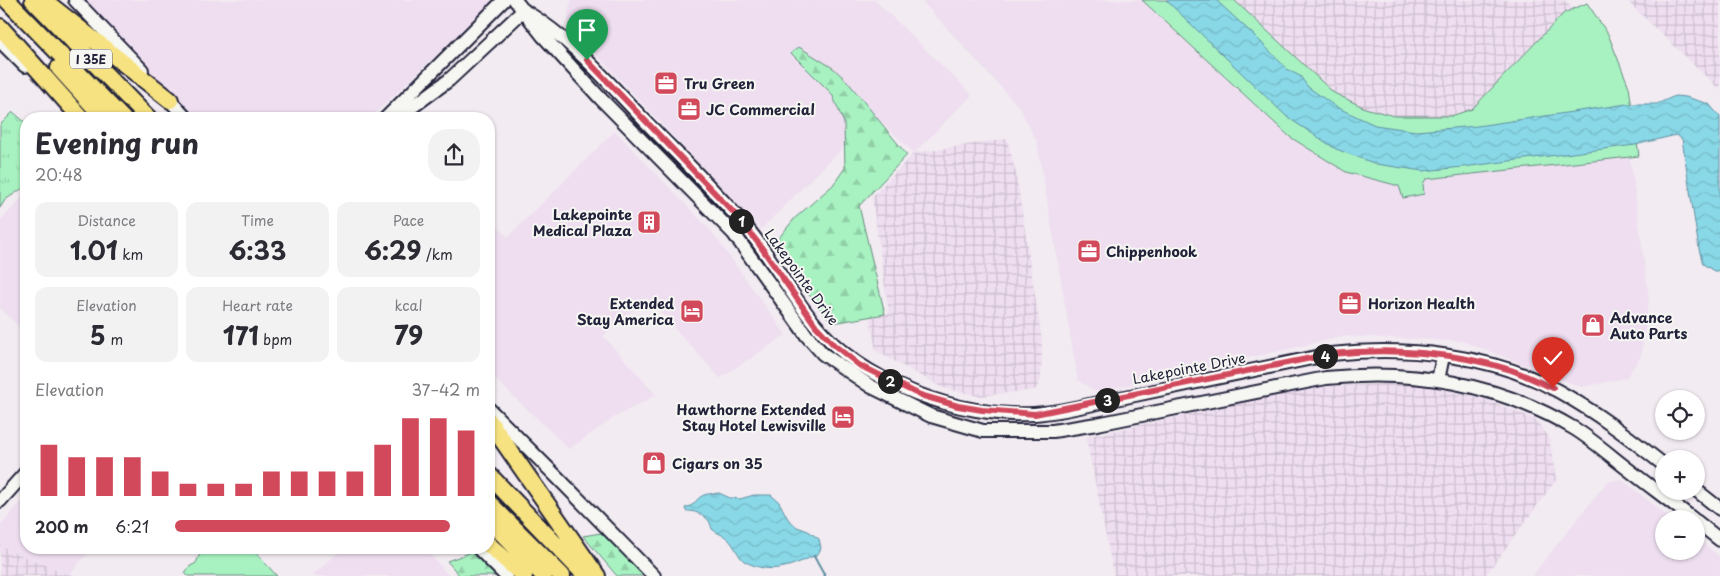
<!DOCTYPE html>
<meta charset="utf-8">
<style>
:root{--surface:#fff;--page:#f2f2f3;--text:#2b2b33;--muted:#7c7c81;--accent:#d1495b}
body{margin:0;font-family:"Playpen Sans",sans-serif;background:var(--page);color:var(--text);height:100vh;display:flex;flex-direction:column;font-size:19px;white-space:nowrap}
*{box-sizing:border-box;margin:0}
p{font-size:16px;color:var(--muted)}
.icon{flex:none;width:28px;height:28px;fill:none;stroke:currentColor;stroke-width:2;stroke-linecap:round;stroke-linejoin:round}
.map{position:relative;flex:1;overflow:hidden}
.sheet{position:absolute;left:20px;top:112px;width:475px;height:442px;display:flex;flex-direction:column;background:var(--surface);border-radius:20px;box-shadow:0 1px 4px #0004}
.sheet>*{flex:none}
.tools{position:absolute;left:1655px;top:390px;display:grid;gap:10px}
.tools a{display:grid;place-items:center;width:50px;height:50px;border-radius:50%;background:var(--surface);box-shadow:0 1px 4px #0004;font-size:25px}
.pin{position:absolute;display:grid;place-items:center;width:42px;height:42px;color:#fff;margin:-51px -21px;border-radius:50% 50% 50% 0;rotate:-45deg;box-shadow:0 0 5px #0007}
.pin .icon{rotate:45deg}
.km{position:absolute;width:25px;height:25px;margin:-12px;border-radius:50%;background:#222;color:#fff;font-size:14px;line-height:25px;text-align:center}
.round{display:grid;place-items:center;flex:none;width:52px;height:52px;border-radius:20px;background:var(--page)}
.overview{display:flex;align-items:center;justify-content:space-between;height:85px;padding:0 15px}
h1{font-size:28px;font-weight:700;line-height:38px}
.stats{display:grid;grid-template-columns:repeat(3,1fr);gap:8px;height:85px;padding:5px 15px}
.stats div{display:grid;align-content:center;border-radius:12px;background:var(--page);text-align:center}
.stats b{font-size:25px;font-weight:700}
.stats small{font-size:14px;font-weight:400}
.stats p{font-size:14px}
.chart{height:140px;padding:10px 15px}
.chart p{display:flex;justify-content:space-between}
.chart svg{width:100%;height:90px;margin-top:5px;stroke:var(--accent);stroke-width:6}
ul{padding:0 15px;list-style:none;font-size:16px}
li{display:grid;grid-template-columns:80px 60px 1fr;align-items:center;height:38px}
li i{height:12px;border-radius:6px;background:var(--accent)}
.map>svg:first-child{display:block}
.built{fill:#eedef0}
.industrial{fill:url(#industrial-grid)}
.grass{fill:#a8f2c1;stroke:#658a7e}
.forest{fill:url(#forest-firs);stroke:#658a7e}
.park{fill:url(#park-tufts);stroke:#658a7e}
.water{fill:url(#water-waves);stroke:#608fa2}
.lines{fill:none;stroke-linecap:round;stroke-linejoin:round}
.stream{stroke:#608fa2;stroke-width:2.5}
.secondary-casing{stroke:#22223b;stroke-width:16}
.highway-casing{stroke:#22223b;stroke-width:20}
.secondary{stroke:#f6f6f2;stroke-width:12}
.highway{stroke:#f6e281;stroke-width:16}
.route-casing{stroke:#fff;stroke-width:10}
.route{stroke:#d1495b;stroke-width:6}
.labels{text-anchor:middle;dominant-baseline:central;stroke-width:4;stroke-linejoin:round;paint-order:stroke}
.shield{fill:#f6f6f2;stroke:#626272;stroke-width:1}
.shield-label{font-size:12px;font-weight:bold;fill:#22223b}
.poi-label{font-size:14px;font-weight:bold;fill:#22223b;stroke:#f6f6f2;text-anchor:start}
.street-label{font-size:14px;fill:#22223b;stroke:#f6f6f2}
</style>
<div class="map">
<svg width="1720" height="576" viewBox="0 0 1720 576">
<defs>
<pattern id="industrial-grid" width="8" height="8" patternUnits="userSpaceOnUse" patternTransform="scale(1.25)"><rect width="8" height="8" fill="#eedef0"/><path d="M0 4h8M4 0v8" fill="none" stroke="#ccbecf"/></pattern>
<pattern id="forest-firs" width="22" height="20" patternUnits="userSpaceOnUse" patternTransform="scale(1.25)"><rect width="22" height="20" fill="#a8f2c1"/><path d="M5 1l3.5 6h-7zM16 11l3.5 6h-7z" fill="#90cfa7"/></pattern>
<pattern id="park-tufts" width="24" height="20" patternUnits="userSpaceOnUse" patternTransform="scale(1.25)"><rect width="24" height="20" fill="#a8f2c1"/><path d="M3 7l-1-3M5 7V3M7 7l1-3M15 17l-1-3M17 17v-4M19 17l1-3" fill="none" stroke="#90cfa7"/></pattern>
<pattern id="water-waves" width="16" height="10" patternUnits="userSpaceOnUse" patternTransform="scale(1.25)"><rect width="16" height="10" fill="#89d8e7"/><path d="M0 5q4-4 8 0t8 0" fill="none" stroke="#76b9c7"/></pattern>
</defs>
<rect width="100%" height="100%" fill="#f2ebf1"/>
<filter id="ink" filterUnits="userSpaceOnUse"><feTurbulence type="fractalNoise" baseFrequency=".02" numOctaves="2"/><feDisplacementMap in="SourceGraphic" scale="10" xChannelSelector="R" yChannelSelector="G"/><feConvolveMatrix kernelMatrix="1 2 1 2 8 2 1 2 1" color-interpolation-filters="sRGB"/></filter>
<g filter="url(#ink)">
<!-- built -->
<path class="built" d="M 82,0 L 494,0 L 369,119 L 196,119 Z
M 572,0 L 875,0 L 972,95 L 914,153 L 875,116 L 761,229 L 575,32 L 568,19 L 568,12 Z
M 921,0 L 1142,0 L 1290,137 L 1346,172 L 1399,186 L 1423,184 L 1426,179 L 1630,157 L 1649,298 L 1641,356 L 1626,378 L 1582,387 L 1462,341 L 1346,336 L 1096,392 L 1078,380 L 1037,142 L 1020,108 Z
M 615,131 L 711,231 L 786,335 L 720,378 L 647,298 L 603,336 L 656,395 L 615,417 L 569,449 L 489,373 L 489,217 L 508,237 Z
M 26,194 L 26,328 L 23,331 L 0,308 L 0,221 Z
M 1621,479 L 1671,519 L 1664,519 L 1664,551 L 1696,551 L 1696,538 L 1720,557 L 1720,576 L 1532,576 L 1607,482 Z
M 26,498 L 26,549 L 91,549 L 70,574 L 13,552 L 0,545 L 0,527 L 17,506 Z
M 342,549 L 425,549 L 449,576 L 312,576 Z"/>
<!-- industrial -->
<path class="industrial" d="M 1234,0 L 1564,0 L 1573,9 L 1564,13 L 1472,109 L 1448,116 L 1394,116 L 1365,108 L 1334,93 Z
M 1626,0 L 1720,0 L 1720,90 Z
M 1007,139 L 1016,173 L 1042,340 L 1041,380 L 1035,390 L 979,396 L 943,388 L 876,351 L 870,318 L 889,313 L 872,197 L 914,153 Z
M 1389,384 L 1427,386 L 1484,399 L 1535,419 L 1549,437 L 1556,480 L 1485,576 L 1114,576 L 1086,437 L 1313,387 Z
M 0,545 L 13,552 L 74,576 L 0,576 Z"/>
<!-- grass -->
<path class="grass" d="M 1142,0 L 1234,0 L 1334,93 L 1365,108 L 1394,116 L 1451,116 L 1472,109 L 1564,13 L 1587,3 L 1608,34 L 1629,87 L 1639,156 L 1426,179 L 1423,184 L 1424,194 L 1403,198 L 1399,186 L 1346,172 L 1290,137 Z
M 202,549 L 252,549 L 277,576 L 188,576 L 185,573 L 189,567 L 196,563 Z"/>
<!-- forest -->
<path class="forest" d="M 799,47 L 833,68 L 847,81 L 907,155 L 859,206 L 885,314 L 833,323 L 821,310 L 796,278 L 778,239 L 795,218 L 833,185 L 845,168 L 844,123 L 832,94 L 791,53 Z
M 601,533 L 644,576 L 617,576 L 583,536 Z
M 475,551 L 499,576 L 460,576 L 447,561 Z"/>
<!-- park -->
<path class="park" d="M 13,112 L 26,123 L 26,186 L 5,200 L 0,208 L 0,125 Z"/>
<!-- water -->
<path class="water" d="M 1166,0 L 1216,0 L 1257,38 L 1288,70 L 1300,76 L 1308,87 L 1336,107 L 1375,125 L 1416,131 L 1477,126 L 1627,104 L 1657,104 L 1675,96 L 1686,97 L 1709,104 L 1720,117 L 1720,271 L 1714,271 L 1703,264 L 1699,249 L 1682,139 L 1676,135 L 1635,145 L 1463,167 L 1423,171 L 1376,164 L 1336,149 L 1287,117 Z
M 719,493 L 730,498 L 740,499 L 754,495 L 771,495 L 779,502 L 788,519 L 797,527 L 808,531 L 819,539 L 821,548 L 818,554 C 792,566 771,576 744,561 C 738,556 735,546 728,539 C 724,535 716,533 712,529 C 711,527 711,524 709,521 C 705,515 693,510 686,511 L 685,508 C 698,504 693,501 702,496 C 707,493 714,494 719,493 Z"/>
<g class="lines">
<!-- stream -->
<path class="stream" d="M 814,556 L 825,576"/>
<!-- secondary casing -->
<g class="secondary-casing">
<path id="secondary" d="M 75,0 L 142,70
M 515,0 L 543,36 L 601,99 L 734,234 L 807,336 L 823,354 L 870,386 L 931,416 L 983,431 L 1053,431 L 1097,424 L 1326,378 C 1412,369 1499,383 1575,429 C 1591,439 1605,451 1620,463 C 1644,482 1669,500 1693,519
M 528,13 C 574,41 609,84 646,122 C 680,157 716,191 747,228 C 772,258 790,294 815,324 C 862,383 960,418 1034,414 C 1067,412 1103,401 1135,395 C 1200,381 1266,368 1331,354 C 1405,346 1492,354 1558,391 C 1596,412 1630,438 1664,465
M 0,41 L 25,66
M 164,94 L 187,119
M 385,119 L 504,0
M 396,119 L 449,80 L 524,10
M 1438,380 L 1443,356
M 489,409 L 557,477 L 654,576
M 1696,490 L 1720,509
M 0,501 L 26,472
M 1696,521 L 1720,540
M 479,549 L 506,576"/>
</g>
<!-- highway casing -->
<g class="highway-casing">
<path id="highway" d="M 7,0 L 123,119
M 33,0 L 149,119
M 46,2 L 170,100
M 0,27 L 82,119
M 59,68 L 105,119
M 489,421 L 597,576
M 489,475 L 586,576
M 489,503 L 562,576
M 489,520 L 544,576
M 489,545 L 524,576"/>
</g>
<!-- secondary -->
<use href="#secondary" class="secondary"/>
<!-- highway -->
<use href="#highway" class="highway"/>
</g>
</g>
<g class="lines" filter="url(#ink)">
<!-- route casing -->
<g class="route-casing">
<path id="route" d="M 587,60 L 735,214 L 759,244 L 816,326 L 834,345 L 859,365 L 920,395 L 958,406 L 982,410 L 1035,414 L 1331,354 C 1389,348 1455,352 1511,370 C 1525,375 1539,382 1553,388"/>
</g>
<!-- route -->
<use href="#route" class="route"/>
</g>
<!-- icons -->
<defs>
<g id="office-square" transform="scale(1.25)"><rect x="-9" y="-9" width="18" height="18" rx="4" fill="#d1495b" stroke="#f6f6f2"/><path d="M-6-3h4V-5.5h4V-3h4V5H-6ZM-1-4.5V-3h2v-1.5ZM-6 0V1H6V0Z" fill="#fff"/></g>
<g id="building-square" transform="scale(1.25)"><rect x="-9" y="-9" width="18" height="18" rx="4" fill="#d1495b" stroke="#f6f6f2"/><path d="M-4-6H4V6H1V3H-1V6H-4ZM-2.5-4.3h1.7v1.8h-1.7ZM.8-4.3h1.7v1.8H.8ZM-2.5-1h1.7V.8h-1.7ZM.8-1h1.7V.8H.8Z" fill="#fff"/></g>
<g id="hotel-square" transform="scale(1.25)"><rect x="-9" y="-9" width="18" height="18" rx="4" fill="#d1495b" stroke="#f6f6f2"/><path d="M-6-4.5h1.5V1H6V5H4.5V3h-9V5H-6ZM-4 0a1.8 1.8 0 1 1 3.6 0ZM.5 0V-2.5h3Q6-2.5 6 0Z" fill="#fff"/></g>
<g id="shop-square" transform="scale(1.25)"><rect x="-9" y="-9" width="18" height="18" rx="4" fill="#d1495b" stroke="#f6f6f2"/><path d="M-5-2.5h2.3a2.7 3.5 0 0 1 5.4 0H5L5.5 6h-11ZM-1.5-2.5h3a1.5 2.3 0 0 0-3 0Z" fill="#fff"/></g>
</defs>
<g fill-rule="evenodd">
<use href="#office-square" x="666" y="83"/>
<use href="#office-square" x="689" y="109"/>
<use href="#building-square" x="649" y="222"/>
<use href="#office-square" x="1089" y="251"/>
<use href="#office-square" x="1350" y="303"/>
<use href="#hotel-square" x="692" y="311"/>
<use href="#shop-square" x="1593" y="325"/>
<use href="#hotel-square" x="843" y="417"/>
<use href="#shop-square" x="654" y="463"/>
</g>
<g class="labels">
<!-- shield labels -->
<rect class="shield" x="70" y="49.5" width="42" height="19" rx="4"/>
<g class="shield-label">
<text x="91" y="59">I 35E</text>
</g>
<!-- poi labels -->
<g class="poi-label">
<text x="684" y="83">Tru Green</text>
<text x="706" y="109">JC Commercial</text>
<text x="632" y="214" text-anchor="end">Lakepointe<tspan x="632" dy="16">Medical Plaza</tspan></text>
<text x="1106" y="251">Chippenhook</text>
<text x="674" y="303" text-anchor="end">Extended<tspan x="674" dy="16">Stay America</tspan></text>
<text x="1368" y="303">Horizon Health</text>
<text x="1610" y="317">Advance<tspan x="1610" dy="16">Auto Parts</tspan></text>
<text x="826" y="409" text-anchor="end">Hawthorne Extended<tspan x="826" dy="16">Stay Hotel Lewisville</tspan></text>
<text x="672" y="463">Cigars on 35</text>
</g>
<!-- street labels -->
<g class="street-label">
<text transform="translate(802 277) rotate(54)">Lakepointe Drive</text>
<text transform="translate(1189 368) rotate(-11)">Lakepointe Drive</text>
</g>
</g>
</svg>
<div class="tools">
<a><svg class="icon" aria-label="locate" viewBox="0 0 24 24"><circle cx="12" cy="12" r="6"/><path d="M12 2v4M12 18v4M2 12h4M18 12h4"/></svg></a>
<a>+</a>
<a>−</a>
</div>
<div class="pin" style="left:587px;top:60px;background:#1e9e55"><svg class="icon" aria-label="arrive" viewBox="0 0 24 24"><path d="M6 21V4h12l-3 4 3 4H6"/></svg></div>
<div class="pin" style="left:1553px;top:388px;background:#d93025"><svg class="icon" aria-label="check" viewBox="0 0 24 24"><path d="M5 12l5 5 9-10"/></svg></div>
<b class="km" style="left:741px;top:221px">1</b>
<b class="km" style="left:890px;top:381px">2</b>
<b class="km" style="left:1107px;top:400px">3</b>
<b class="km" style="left:1325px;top:356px">4</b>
<section class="sheet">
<div class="overview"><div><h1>Evening run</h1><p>20:48</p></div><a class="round"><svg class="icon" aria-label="share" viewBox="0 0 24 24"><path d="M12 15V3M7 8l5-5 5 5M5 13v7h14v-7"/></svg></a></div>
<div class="stats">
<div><p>Distance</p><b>1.01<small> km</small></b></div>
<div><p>Time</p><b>6:33</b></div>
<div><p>Pace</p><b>6:29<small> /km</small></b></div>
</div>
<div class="stats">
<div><p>Elevation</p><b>5<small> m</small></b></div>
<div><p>Heart rate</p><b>171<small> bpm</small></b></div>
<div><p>kcal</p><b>79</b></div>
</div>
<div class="chart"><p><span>Elevation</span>37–42 m</p>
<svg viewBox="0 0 160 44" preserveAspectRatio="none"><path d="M5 44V19M15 44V25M25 44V25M35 44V25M45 44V32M55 44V38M65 44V38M75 44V38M85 44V32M95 44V32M105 44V32M115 44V32M125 44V19M135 44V6M145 44V6M155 44V12"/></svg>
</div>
<ul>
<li><b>200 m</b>6:21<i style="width:90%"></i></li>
</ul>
</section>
</div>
